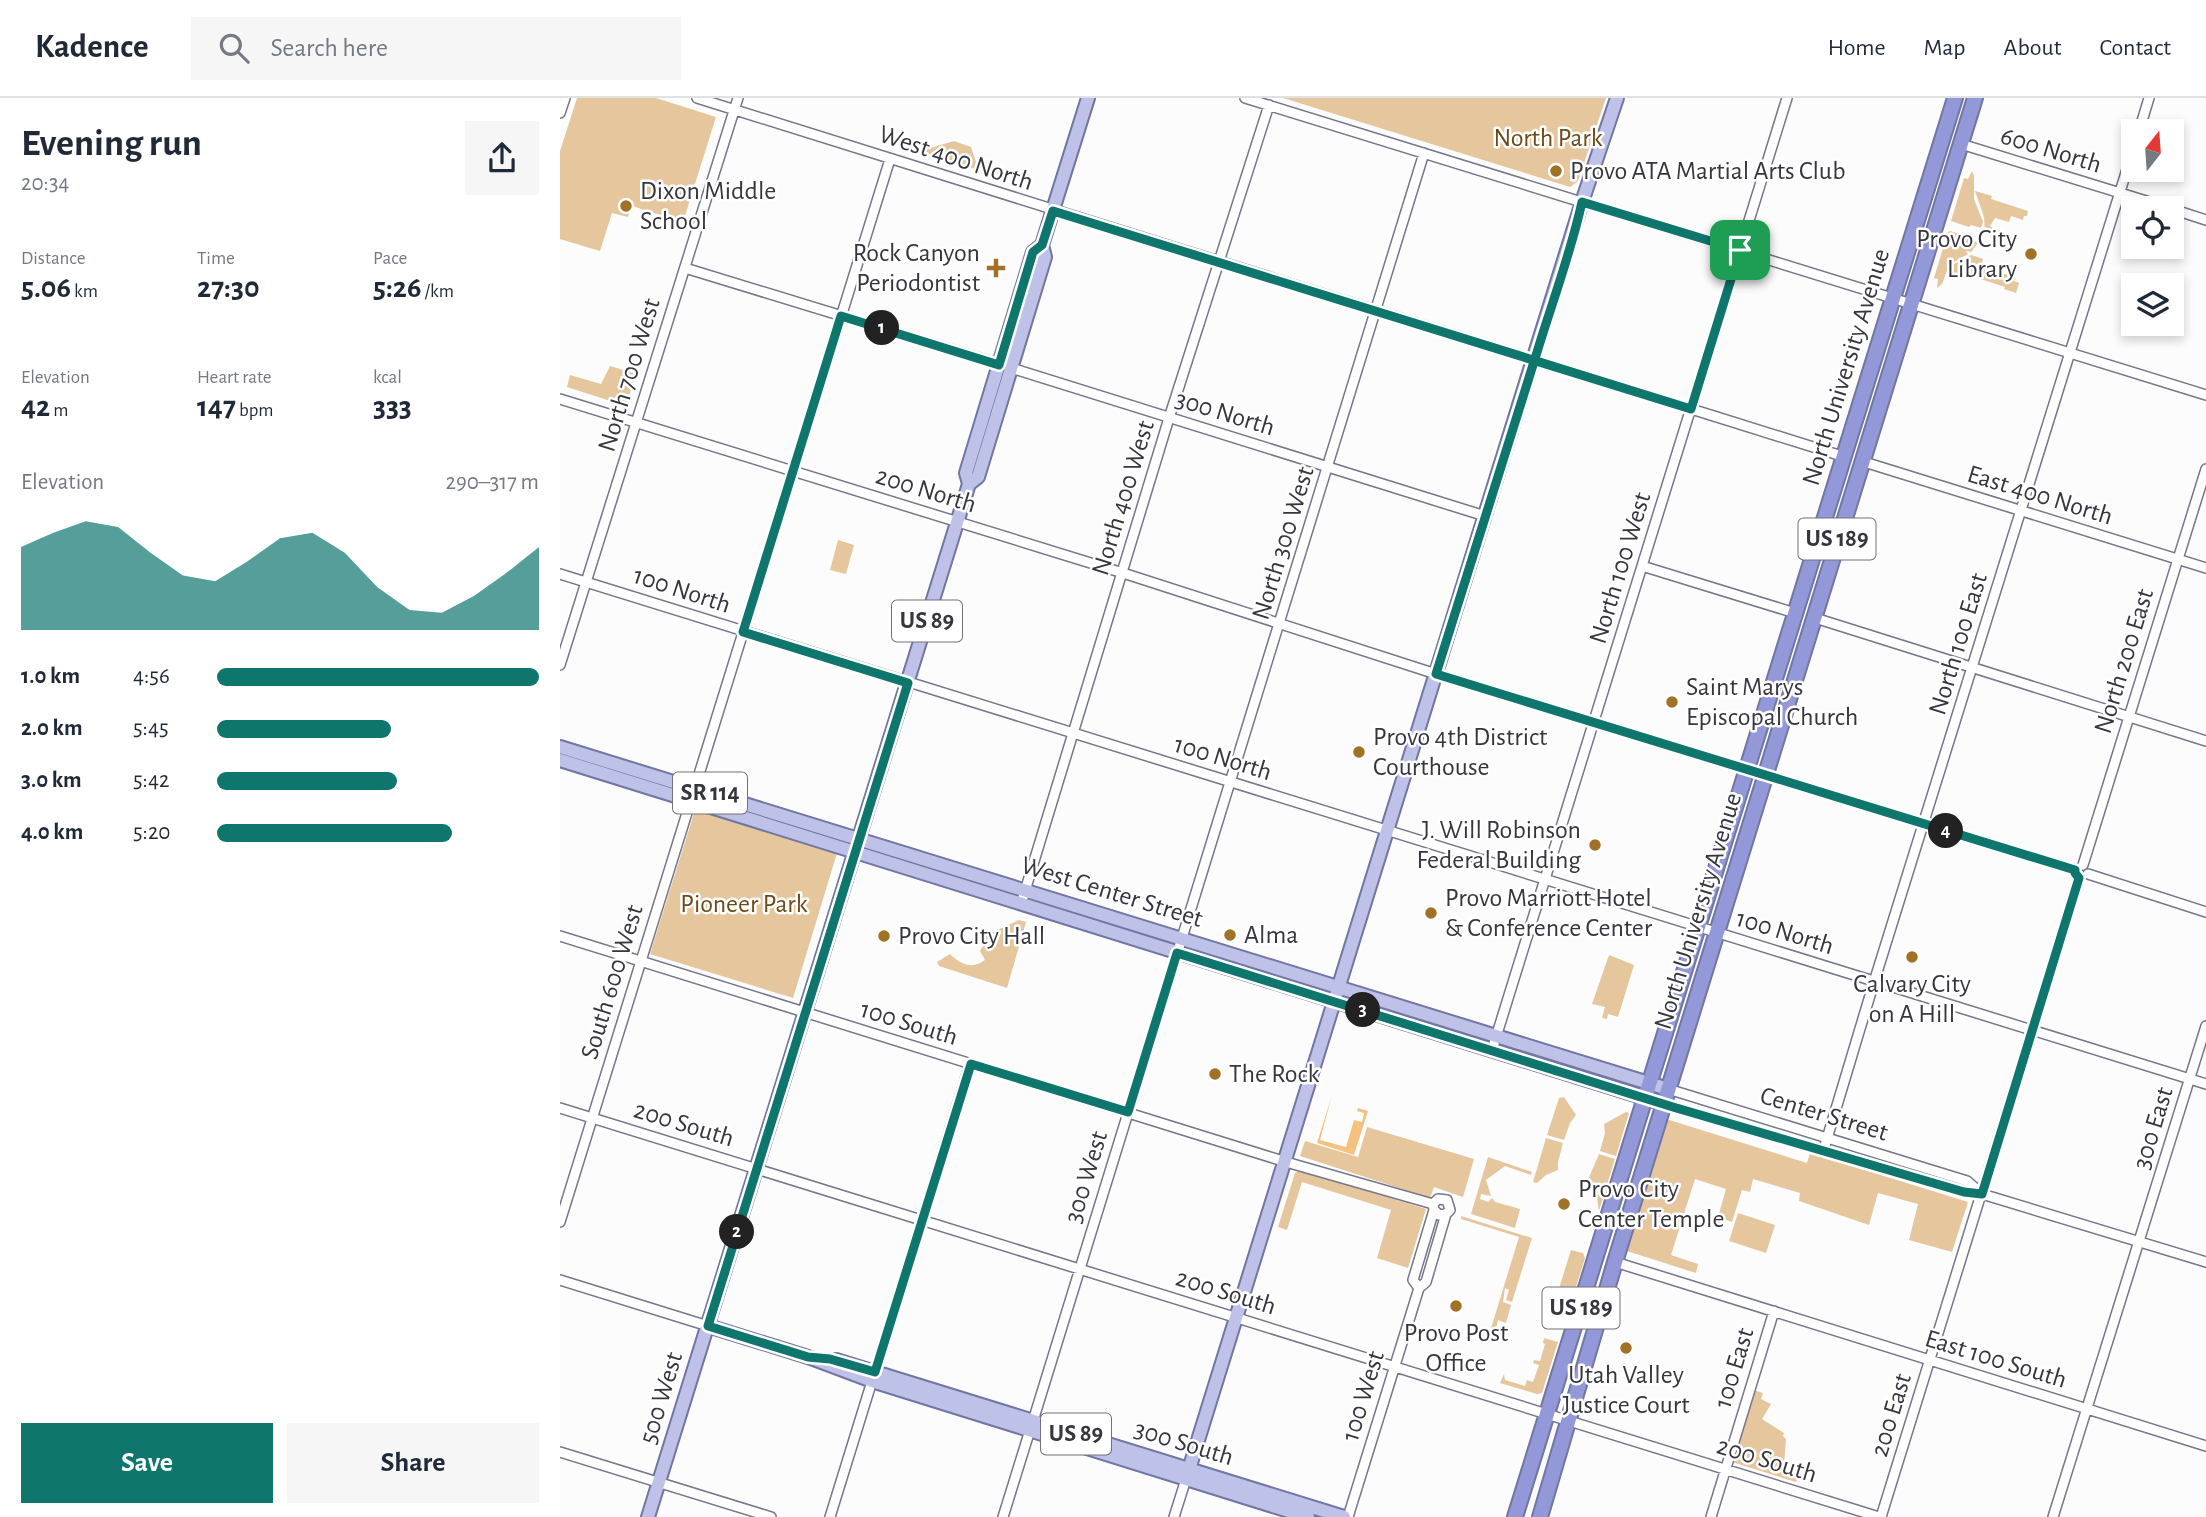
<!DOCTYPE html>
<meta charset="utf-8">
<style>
:root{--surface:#fff;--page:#f6f6f7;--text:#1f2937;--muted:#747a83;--line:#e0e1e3;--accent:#0f766e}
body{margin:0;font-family:"Alegreya Sans",sans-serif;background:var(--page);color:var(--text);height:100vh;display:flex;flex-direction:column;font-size:26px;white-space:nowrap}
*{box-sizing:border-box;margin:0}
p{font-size:23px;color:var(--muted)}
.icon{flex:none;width:38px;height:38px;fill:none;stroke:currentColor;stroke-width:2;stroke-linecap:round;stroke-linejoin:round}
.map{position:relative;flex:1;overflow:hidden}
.side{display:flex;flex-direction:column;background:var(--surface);width:560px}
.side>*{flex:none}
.needle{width:46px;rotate:17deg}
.controls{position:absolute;left:1561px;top:21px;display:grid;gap:14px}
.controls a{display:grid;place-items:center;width:63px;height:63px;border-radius:0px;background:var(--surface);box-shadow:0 4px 10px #0003;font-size:35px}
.pin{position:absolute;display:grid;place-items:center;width:60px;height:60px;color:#fff;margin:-30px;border-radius:14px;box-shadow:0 4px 10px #0006}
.km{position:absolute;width:35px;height:35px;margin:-18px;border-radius:50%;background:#222;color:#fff;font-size:19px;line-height:35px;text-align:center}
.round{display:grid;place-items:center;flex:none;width:74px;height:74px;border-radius:0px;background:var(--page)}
.overview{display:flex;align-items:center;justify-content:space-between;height:119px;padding:0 21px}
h1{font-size:38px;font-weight:600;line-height:52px}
.stats{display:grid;grid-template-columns:repeat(3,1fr);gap:10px;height:119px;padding:7px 21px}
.stats div{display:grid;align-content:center}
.stats b{font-size:30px;font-weight:600}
.stats small{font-size:19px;font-weight:400}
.stats p{font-size:19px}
.chart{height:196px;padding:14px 21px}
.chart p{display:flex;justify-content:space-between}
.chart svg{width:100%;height:126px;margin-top:7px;fill:var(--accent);opacity:.7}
.cta{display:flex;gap:14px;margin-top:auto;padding:14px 21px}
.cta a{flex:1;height:80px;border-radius:0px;background:var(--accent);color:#fff;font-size:28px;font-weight:600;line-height:80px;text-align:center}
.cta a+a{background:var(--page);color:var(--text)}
ul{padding:0 21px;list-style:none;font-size:23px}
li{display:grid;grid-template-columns:112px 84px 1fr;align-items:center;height:52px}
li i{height:18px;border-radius:9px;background:var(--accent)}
header{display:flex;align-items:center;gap:42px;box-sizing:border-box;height:98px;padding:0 35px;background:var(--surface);border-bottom:2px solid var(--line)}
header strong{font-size:33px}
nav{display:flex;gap:38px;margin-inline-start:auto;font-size:24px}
.search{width:490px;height:63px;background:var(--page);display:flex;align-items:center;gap:18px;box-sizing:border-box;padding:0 24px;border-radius:0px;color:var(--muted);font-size:26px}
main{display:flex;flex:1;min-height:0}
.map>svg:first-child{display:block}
.green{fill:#e5c69d}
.water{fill:#f4c27e}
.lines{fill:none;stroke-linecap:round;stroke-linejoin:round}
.minor-casing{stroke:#75778a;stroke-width:12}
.major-casing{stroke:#7276a2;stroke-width:16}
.highway-casing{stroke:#7276a2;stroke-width:18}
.minor{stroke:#fff;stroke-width:9}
.major{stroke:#bec1e8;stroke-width:12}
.highway{stroke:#9398d8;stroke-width:14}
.route-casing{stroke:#fff;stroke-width:14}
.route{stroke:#0f766e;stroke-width:9}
.poi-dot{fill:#a17125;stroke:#fff;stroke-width:2.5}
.labels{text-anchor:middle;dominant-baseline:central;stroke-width:5;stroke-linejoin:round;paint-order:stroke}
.shield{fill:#fff;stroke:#727278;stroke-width:2}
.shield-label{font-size:24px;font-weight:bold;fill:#35363e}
.park-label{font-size:26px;fill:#6d4b17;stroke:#fff}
.street-label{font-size:26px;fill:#35363e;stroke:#fff}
.poi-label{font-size:26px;fill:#35363e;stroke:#fff;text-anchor:start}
</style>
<header>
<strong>Kadence</strong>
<div class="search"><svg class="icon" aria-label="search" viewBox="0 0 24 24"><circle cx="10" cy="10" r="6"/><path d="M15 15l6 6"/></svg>Search here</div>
<nav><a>Home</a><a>Map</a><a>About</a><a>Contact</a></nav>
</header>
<main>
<section class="side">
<div class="overview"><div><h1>Evening run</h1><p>20:34</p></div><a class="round"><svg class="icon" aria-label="share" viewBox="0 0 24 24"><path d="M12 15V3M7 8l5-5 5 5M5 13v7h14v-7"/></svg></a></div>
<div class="stats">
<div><p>Distance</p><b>5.06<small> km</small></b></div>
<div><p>Time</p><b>27:30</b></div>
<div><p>Pace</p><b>5:26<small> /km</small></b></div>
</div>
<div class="stats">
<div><p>Elevation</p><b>42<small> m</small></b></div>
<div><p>Heart rate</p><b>147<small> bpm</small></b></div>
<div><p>kcal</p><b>333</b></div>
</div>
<div class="chart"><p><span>Elevation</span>290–317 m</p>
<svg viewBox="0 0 160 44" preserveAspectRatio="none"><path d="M0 44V15L10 10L20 6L30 8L40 17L50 25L60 27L70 20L80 12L90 10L100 17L110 29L120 37L130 38L140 32L150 24L160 15V44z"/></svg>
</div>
<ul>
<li><b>1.0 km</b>4:56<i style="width:100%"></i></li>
<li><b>2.0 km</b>5:45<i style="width:54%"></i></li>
<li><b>3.0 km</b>5:42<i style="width:56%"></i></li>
<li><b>4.0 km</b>5:20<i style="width:73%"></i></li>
</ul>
<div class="cta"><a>Save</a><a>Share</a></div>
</section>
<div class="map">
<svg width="1646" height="1419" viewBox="0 0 1646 1419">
<rect width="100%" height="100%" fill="#fcfcfc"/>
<!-- green -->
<path class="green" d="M 17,0 L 96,0 L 156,19 L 123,124 L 72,108 L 68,119 L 52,115 L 40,153 L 0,141 L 0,53 Z
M 723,0 L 1046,0 L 1018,83 L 1010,89 Z
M 394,43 L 411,49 L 416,64 L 415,71 L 365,55 L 367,51 Z
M 1412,73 L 1414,78 L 1414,101 L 1423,124 L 1421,130 L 1411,127 L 1409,129 L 1391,123 L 1404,80 L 1408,81 Z
M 1415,93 L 1432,98 L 1431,101 L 1468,113 L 1467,118 L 1464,118 L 1463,122 L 1451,118 L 1449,124 L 1435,120 L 1430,128 L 1436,132 L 1434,139 L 1425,136 L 1424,119 Z
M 1390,133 L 1406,138 L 1418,145 L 1411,154 L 1406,153 L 1408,156 L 1389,167 L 1382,186 L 1377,190 L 1378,181 L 1374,180 L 1388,134 Z
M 1411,157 L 1423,161 L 1421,169 L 1448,177 L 1452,167 L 1458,169 L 1454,183 L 1459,185 L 1456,195 L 1444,191 L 1445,189 L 1408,177 L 1407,180 L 1389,174 L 1394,166 Z
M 50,268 L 76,276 L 66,308 L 7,289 L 10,277 L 41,286 Z
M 278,442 L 294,447 L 286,476 L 270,472 Z
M 135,712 L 277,755 L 233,900 L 90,856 Z
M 459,822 L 466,824 L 447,890 L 379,868 L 377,864 L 390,856 C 400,866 412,872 425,862 L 420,853 L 425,845 L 424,838 Z
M 1049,857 L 1074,867 L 1058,919 L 1048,916 L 1047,921 L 1042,920 L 1045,909 L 1032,906 Z
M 1004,999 L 1016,1017 L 1010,1025 L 1004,1042 L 987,1037 L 999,1000 Z
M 1066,1014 L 1069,1015 L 1056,1058 L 1040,1053 L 1045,1035 L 1044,1026 Z
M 1106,1021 L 1247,1065 L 1250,1055 L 1408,1104 L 1392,1154 L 1349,1142 L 1358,1106 L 1318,1095 L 1309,1127 L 1239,1103 L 1240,1095 L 1193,1081 L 1190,1094 L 1182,1092 L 1172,1124 L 1158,1119 L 1166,1091 L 1135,1081 L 1111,1157 L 1138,1166 L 1136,1175 L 1067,1153 Z
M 807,1029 L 914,1061 L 903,1099 L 874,1089 L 870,1100 L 740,1058 L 745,1043 L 798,1059 Z
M 986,1040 L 1003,1045 L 998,1064 L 998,1072 L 986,1077 L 977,1085 L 973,1084 Z
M 1039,1056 L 1055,1061 L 1039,1113 L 1036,1094 L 1028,1082 Z
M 928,1059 L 972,1074 L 971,1077 L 945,1068 L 926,1082 L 931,1098 L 921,1096 L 920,1101 L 928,1104 L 932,1100 L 935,1104 L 960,1111 L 955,1130 L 911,1116 Z
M 741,1072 L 866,1111 L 848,1170 L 817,1160 L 831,1112 L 742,1084 L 727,1132 L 718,1129 L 735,1075 Z
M 1178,1115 L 1215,1127 L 1206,1155 L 1169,1143 Z
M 901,1118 L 972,1140 L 952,1204 L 946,1202 L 949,1192 L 945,1190 L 943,1204 L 951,1207 L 946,1225 L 938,1222 L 936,1231 L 933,1230 L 932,1235 L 936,1236 L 935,1239 L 929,1237 L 959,1139 L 901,1121 Z
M 1011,1152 L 1023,1155 L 1025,1160 L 1006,1221 L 991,1216 Z
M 984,1240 L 998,1244 L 982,1295 L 977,1296 L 940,1285 L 944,1276 L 945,1282 L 965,1288 L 967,1282 L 973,1284 L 979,1267 L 973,1265 L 974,1262 L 980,1263 L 985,1246 L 983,1245 Z
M 1194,1292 L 1203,1295 L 1201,1301 L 1211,1306 L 1202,1321 L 1224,1335 L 1223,1338 L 1226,1341 L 1224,1367 L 1236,1368 L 1239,1373 L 1236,1384 L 1172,1364 Z"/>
<!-- water -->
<path class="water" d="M 772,997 L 760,1042 L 786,1049 L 794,1022 L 802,1024 L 804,1015 L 797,1013 L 798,1010 L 808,1013 L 794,1057 L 757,1045 Z"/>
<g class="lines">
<!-- minor casing -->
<g class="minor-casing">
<path id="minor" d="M 137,0 L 1285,359
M 685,0 L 1646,297
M 0,15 L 5,0
M 1579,33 L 1589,0
M 1401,46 L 1609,110
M 1612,111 L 1646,122
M 125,170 L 439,266
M 451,270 L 925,418
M 0,301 L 563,475 L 876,576 L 1515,772
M 1301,363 L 1646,470
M 1082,468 L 1235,515
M 0,476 L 1646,986
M 1255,520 L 1646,643
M 0,567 L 178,0
M 1523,767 L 1646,371
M 1528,776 L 1646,814
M 461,806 L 609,320 L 709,7
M 0,838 L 726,1064 L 873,1106
M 932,952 L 1227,0
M 1108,991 L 1407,1083 L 1421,1095
M 1104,1006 L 1404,1094 L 1422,1096 L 1646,1164
M 0,1010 L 1319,1419
M 1263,1054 L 1314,884 L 1573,52
M 0,1124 L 330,61
M 1055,1164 L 1646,1348
M 0,1182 L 148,1228
M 859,1190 L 853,1182 L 874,1112
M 315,1274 L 410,966
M 473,1323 L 864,55
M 0,1354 L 211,1419
M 270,1419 L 312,1283
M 443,1419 L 470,1332
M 614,1419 L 626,1381
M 788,1419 L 859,1190 L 866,1184 L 886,1116 L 890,1112 L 887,1102 L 878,1101 L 873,1106 L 874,1112 L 879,1117 L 886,1116
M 1151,1419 L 1214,1213
M 1321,1419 L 1519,780
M 1493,1419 L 1646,928"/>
</g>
<!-- major casing -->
<g class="major-casing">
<path id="major" d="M 409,386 L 406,375 L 473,154 L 482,147
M 0,649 L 1108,991
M 0,662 L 1104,1006
M 148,1228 L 248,1259 L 312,1283 L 748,1419
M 276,1262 L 784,1419
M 626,1381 L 1022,104 L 1057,0
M 88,1419 L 409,386 L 418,379 L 485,159 L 482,147 L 528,0"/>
</g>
<!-- highway casing -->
<g class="highway-casing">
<path id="highway" d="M 955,1419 L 1395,0
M 980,1419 L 1055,1164 L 1415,0"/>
</g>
<!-- minor -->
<use href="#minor" class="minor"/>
<!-- major -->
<use href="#major" class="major"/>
<!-- highway -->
<use href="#highway" class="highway"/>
</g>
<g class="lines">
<!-- route casing -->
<g class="route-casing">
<path id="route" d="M 1180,152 L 1131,311 L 493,113 L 482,147 L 473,154 L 439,267 L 281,218 L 183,534 L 348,585 L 148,1228 L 248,1259 L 270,1261 L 315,1274 L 411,966 L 568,1014 L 617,855 L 1113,1009 L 1404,1094 L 1422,1096 L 1519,780 L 1515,775 L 1515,772 L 876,576 C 910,468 944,360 978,251 C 993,202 1011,154 1022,104 L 1180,152"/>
</g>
<!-- route -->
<use href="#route" class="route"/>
</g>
<!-- markers -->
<g class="poi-dot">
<circle cx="996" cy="73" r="7"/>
<circle cx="66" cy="108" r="7"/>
<circle cx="1471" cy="156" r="7"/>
<path d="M432.5 159.5h7v7h7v7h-7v7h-7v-7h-7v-7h7z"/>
<circle cx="1112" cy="604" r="7"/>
<circle cx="799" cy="654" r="7"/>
<circle cx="1035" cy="747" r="7"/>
<circle cx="871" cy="815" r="7"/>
<circle cx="670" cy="837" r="7"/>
<circle cx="324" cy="838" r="7"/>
<circle cx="1352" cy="859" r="7"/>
<circle cx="655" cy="976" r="7"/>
<circle cx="1004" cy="1106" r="7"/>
<circle cx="896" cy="1208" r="7"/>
<circle cx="1066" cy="1250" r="7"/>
</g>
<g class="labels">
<!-- shield labels -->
<g class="shield">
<rect x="1238.5" y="420.5" width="77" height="41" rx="5"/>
<rect x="332" y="502.5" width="70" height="41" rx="5"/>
<rect x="113" y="674.5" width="74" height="41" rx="5"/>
<rect x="982.5" y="1189.5" width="77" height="41" rx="5"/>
<rect x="481" y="1315.5" width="70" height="41" rx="5"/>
</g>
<g class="shield-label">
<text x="1277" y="441">US 189</text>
<text x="367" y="523">US 89</text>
<text x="150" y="695">SR 114</text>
<text x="1021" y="1210">US 189</text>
<text x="516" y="1336">US 89</text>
</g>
<!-- park labels -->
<g class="park-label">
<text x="988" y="40">North Park</text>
<text x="184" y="806">Pioneer Park</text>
</g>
<!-- street labels -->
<g class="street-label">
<text transform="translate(1491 52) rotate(17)">600 North</text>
<text transform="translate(396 60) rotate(18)">West 400 North</text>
<text transform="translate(1286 269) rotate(-73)">North University Avenue</text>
<text transform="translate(69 277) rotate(-73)">North 700 West</text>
<text transform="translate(665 315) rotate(17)">300 North</text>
<text transform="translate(366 392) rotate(17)">200 North</text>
<text transform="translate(1480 397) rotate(17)">East 400 North</text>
<text transform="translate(563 400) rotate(-73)">North 400 West</text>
<text transform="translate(723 445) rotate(-73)">North 300 West</text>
<text transform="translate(1060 470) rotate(-73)">North 100 West</text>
<text transform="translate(122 492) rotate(18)">100 North</text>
<text transform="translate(1398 546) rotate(-73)">North 100 East</text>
<text transform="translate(1564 563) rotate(-73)">North 200 East</text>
<text transform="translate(663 660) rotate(17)">100 North</text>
<text transform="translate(552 794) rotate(17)">West Center Street</text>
<text transform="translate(1138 813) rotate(-73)">North University Avenue</text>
<text transform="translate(1225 834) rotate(17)">100 North</text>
<text transform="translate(52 884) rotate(-73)">South 600 West</text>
<text transform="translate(349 925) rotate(17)">100 South</text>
<text transform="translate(1264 1016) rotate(17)">Center Street</text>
<text transform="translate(124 1026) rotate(17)">200 South</text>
<text transform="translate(1593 1030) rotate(-73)">300 East</text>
<text transform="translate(526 1079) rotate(-73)">300 West</text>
<text transform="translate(666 1194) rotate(17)">200 South</text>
<text transform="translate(1436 1261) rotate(17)">East 100 South</text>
<text transform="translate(1174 1270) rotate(-73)">100 East</text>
<text transform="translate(803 1298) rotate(-73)">100 West</text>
<text transform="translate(101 1300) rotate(-73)">500 West</text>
<text transform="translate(1331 1317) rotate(-73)">200 East</text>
<text transform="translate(624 1345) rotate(17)">300 South</text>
<text transform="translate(1207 1362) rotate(17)">200 South</text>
</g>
<!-- poi labels -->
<g class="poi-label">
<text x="1010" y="73">Provo ATA Martial Arts Club</text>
<text x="80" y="93">Dixon Middle<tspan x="80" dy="30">School</tspan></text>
<text x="1457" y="141" text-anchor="end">Provo City<tspan x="1457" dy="30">Library</tspan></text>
<text x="420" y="155" text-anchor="end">Rock Canyon<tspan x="420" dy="30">Periodontist</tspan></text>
<text x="1126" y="589">Saint Marys<tspan x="1126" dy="30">Episcopal Church</tspan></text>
<text x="813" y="639">Provo 4th District<tspan x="813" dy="30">Courthouse</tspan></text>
<text x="1021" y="732" text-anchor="end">J. Will Robinson<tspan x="1021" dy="30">Federal Building</tspan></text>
<text x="885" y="800">Provo Marriott Hotel<tspan x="885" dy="30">&amp; Conference Center</tspan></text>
<text x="684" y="837">Alma</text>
<text x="338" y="838">Provo City Hall</text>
<text x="1352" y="886" text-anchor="middle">Calvary City<tspan x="1352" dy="30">on A Hill</tspan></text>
<text x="669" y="976">The Rock</text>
<text x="1018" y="1091">Provo City<tspan x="1018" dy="30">Center Temple</tspan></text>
<text x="896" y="1235" text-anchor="middle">Provo Post<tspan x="896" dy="30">Office</tspan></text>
<text x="1066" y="1277" text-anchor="middle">Utah Valley<tspan x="1066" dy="30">Justice Court</tspan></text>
</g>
</g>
</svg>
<div class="controls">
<a><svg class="needle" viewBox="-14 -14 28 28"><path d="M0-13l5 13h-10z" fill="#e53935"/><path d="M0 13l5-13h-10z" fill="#747a83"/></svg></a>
<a><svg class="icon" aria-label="locate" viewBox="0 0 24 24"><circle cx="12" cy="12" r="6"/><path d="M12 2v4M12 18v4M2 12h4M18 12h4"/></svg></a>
<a><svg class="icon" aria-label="layers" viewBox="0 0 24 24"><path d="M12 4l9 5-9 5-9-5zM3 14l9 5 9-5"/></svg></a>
</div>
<div class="pin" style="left:1180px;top:152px;background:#1e9e55"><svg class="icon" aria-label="arrive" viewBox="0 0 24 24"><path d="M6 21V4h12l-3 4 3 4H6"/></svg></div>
<b class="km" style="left:322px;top:230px">1</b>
<b class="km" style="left:177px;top:1134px">2</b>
<b class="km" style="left:803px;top:912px">3</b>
<b class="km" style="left:1386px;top:733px">4</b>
</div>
</main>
